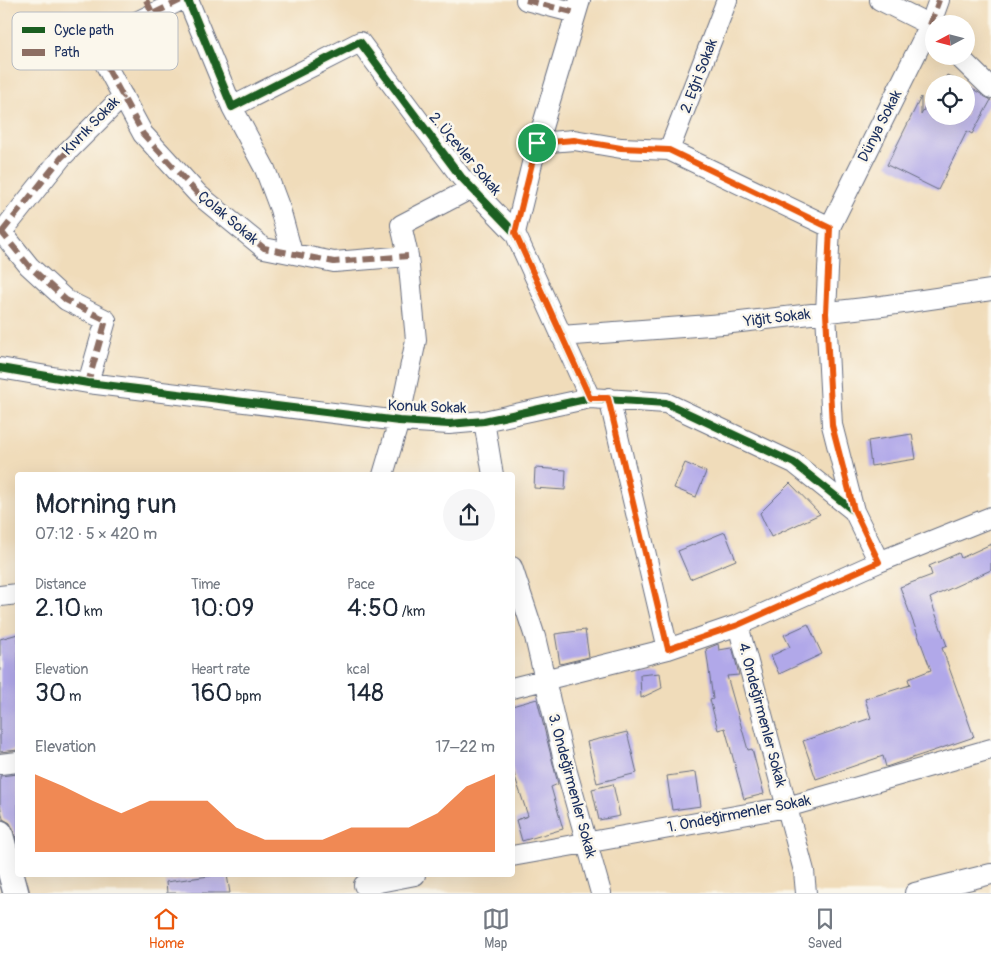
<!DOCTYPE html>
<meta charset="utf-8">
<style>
:root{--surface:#fff;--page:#f6f6f7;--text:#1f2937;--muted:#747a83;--line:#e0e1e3;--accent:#ea580c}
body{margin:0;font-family:Pangolin,sans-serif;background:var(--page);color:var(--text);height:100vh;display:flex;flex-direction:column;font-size:19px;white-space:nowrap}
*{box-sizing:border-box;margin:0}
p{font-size:16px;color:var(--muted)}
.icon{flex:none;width:28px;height:28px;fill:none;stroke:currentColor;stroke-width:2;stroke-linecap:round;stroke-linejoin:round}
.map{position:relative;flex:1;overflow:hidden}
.drawer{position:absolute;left:15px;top:472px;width:500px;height:405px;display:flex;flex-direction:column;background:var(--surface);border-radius:5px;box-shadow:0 5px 20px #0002}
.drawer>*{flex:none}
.needle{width:32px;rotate:263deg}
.fabs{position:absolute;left:925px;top:15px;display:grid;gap:10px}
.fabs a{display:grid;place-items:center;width:50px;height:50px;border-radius:50%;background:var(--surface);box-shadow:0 5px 20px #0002;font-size:25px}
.pin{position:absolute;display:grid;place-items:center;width:42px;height:42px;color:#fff;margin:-21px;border:2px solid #fff;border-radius:50%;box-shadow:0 1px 5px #0007}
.round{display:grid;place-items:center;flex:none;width:52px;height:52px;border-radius:26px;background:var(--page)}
.headline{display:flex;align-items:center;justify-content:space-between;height:85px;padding:0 20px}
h1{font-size:28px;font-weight:600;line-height:38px}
.figures{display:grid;grid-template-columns:repeat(3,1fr);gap:8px;height:85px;padding:5px 20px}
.figures div{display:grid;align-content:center}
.figures b{font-size:25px;font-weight:600}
.figures small{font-size:14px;font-weight:400}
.figures p{font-size:14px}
.chart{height:140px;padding:10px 20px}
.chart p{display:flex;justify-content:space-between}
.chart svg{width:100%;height:90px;margin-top:5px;fill:var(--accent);opacity:.7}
.tabs{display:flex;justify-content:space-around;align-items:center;height:70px;border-top:1px solid var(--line);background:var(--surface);font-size:14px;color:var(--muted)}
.tabs a{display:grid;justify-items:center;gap:2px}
.tabs .selected{color:var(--accent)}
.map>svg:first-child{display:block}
.building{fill:#b1a8e9}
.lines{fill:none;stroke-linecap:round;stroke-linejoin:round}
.minor-casing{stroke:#666c7e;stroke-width:22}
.tertiary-casing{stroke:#666c7e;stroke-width:28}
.minor{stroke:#fff;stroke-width:20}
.tertiary{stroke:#fff;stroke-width:25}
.quiet{stroke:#8d6e63;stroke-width:6;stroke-dasharray:12 6;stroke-linecap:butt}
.cycleway-casing{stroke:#fbf7ec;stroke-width:11}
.cycleway{stroke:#1b5e20;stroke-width:8}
.route-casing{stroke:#fff;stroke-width:10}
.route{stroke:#ea580c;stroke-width:6}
.labels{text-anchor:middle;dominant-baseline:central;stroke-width:5;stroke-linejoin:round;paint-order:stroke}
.street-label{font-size:15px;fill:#1b2f5e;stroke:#fbf7ec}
.key{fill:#fbf7ec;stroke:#b8bbc1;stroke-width:1}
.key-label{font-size:14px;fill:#1b2f5e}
</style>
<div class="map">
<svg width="991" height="893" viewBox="0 0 991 893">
<rect width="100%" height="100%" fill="#fbf7ec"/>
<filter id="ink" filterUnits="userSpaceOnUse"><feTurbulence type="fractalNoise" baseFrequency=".02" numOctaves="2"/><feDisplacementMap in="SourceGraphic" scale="10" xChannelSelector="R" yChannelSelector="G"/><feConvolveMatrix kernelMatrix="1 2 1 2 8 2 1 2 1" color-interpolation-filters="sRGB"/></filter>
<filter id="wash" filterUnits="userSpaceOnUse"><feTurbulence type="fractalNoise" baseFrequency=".0096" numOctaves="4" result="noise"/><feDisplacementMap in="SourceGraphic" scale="20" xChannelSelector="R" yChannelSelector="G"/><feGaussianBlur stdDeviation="1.12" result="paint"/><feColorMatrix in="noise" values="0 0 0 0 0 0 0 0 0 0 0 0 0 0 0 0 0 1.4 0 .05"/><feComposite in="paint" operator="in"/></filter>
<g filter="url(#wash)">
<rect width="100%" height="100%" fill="#f0dcba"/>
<g id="blocks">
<!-- building -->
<path class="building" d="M 947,75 L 964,84 L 940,84 Z
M 966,85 L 991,100 L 972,134 L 967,131 L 938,190 L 887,165 L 921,97 L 921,115 L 934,92 L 934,116 L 966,116 Z
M 912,434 L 916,459 L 871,466 L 868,441 Z
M 685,463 L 706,472 L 696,497 L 674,488 Z
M 535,468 L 566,470 L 565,490 L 534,488 Z
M 790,483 L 820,514 L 771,537 L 760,513 Z
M 725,532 L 736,560 L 690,579 L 678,551 Z
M 991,544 L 991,570 L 930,598 L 947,646 L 942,648 L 974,737 L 886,767 L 883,756 L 816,779 L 803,741 L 871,718 L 865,699 L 910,685 L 908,679 L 931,670 L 900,587 L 932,575 L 929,566 L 959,553 L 961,558 Z
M 808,624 L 822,654 L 779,674 L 771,656 L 790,647 L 784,635 Z
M 585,630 L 589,657 L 560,664 L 555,634 Z
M 18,634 L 18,750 L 0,752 L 0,639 Z
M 718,644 L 719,650 L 731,648 L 733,650 L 739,675 L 727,676 L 748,750 L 752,749 L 764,794 L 744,799 L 725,728 L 718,730 L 710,700 L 713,699 L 706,649 Z
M 660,673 L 662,688 L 641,698 L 640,675 Z
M 537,699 L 558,784 L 551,787 L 563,829 L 522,841 L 516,820 L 528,816 L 512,768 L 512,706 Z
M 627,732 L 637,773 L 597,783 L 587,742 Z
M 696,772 L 701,806 L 672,810 L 667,776 Z
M 18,774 L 18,843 L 10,823 L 3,819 L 0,804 L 0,776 Z
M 613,784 L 620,816 L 599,820 L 592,789 Z
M 216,875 L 227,875 L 230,893 L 167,893 L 166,882 Z"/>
</g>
</g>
<g filter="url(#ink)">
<use href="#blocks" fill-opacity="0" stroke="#666c7e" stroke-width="1"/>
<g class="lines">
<!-- minor casing -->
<g class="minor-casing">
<path id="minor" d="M 181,0 L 94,43 L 143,134 L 199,195 L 264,248 L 334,262 L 408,256
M 188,0 L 232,107 L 360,42 L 461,177 L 515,233 L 590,398
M 526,0 L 576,13
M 880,0 L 930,25 L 934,29
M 958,56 L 991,88
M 232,107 L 265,169 L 280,209 L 292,253
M 537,143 L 574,140 L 621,148 L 669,150 L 830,227
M 669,150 L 727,0
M 0,230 L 29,266 L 66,300 L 106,320 L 88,383
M 2,232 L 61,158 L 123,96
M 515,233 L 535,151 L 580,0
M 561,336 L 723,324 L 882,306 L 991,290
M 0,368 L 88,383 L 399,421 L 449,424 L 484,421 L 590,398 L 666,403 L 794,463 L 854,511
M 609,398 L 668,649
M 484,421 L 493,475
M 383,475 L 399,421 L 416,340 L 408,256 L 401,225 L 472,188
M 879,562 L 854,511 L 832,425 L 826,313 L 830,227 L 930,25 L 939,0
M 512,567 L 535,637 L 565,765 L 601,893
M 0,596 L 18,594
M 738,625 L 804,871 L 806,893
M 512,688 L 668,649 L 738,625 L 879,562 L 991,517
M 0,764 L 18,762
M 512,856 L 787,807 L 991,749
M 364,885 L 415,875
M 915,893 L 991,874"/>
</g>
<!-- tertiary casing -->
<g class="tertiary-casing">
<path id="tertiary" d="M 0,833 L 16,893"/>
</g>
<!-- minor -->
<use href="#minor" class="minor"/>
<!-- tertiary -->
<use href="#tertiary" class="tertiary"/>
<!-- quiet -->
<path class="quiet" d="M 146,0 L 153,14
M 181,0 L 94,43 L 143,134 L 199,195 L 264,248 L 334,262 L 408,256
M 526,0 L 576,13
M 930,25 L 939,0
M 0,230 L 29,266 L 66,300 L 106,320 L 88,383
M 2,232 L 61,158 L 123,96"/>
<!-- cycleway casing -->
<g class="cycleway-casing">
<path id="cycleway" d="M 188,0 L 232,107 L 360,42 L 461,177 L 515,233 L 590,398
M 0,368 L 88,383 L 399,421 L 449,424 L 484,421 L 590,398 L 666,403 L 794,463 L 854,511"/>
</g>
<!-- cycleway -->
<use href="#cycleway" class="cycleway"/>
</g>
</g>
<g class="lines" filter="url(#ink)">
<!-- route casing -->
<g class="route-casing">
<path id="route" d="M 574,140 L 621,148 L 669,150 L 830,228 L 826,313 L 832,425 L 854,510 L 879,562 L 738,625 L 668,649 L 608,398 L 590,398 L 515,233 L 537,143 Z"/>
</g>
<!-- route -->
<use href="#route" class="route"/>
</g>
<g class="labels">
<!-- street labels -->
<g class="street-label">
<text transform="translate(699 76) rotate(-69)">2. Eğri Sokak</text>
<text transform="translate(91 126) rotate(-46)">Kıvrık Sokak</text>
<text transform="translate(880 126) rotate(-63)">Dünya Sokak</text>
<text transform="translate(465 154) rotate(50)">2. Üçevler Sokak</text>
<text transform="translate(228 218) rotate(40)">Çolak Sokak</text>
<text transform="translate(777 318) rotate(-7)">Yiğit Sokak</text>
<text transform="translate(427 407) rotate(2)">Konuk Sokak</text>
<text transform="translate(762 715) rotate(75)">4. Ondeğirmenler Sokak</text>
<text transform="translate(572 786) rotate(75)">3. Ondeğirmenler Sokak</text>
<text transform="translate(739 814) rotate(-11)">1. Ondeğirmenler Sokak</text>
</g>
</g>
<!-- legend -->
<rect x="12" y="12" width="166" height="58" rx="8" class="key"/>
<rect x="22" y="27" width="23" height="6" fill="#1b5e20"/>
<rect x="22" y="49" width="23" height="7" fill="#8d6e63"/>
<g class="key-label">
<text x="54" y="35">Cycle path</text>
<text x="54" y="57">Path</text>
</g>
</svg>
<div class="fabs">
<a><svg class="needle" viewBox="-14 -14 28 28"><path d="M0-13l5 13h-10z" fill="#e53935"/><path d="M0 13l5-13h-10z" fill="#747a83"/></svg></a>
<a><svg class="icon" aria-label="locate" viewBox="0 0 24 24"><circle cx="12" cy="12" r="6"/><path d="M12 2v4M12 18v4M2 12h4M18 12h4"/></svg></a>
</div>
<div class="pin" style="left:537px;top:143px;background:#1e9e55"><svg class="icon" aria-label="arrive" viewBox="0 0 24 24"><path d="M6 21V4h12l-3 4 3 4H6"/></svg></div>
<section class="drawer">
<div class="headline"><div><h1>Morning run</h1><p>07:12 · 5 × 420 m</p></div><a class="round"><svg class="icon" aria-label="share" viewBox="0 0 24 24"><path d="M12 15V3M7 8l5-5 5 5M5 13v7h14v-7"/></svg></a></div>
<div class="figures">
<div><p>Distance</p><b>2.10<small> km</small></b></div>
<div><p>Time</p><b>10:09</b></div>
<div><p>Pace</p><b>4:50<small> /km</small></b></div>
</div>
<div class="figures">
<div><p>Elevation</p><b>30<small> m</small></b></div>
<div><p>Heart rate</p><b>160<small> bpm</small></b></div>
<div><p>kcal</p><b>148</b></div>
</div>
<div class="chart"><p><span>Elevation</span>17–22 m</p>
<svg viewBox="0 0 160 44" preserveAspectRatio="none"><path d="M0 44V6L10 12L20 19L30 25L40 19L50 19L60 19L70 32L80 38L90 38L100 38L110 32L120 32L130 32L140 25L150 12L160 6V44z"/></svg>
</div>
</section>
</div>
<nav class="tabs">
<a class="selected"><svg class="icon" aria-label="home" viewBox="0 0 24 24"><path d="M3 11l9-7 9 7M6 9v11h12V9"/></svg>Home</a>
<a><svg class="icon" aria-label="map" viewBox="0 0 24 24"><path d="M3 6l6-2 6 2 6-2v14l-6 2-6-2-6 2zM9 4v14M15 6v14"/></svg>Map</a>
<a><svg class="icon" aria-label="saved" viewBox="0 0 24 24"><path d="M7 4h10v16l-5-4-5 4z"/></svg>Saved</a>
</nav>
